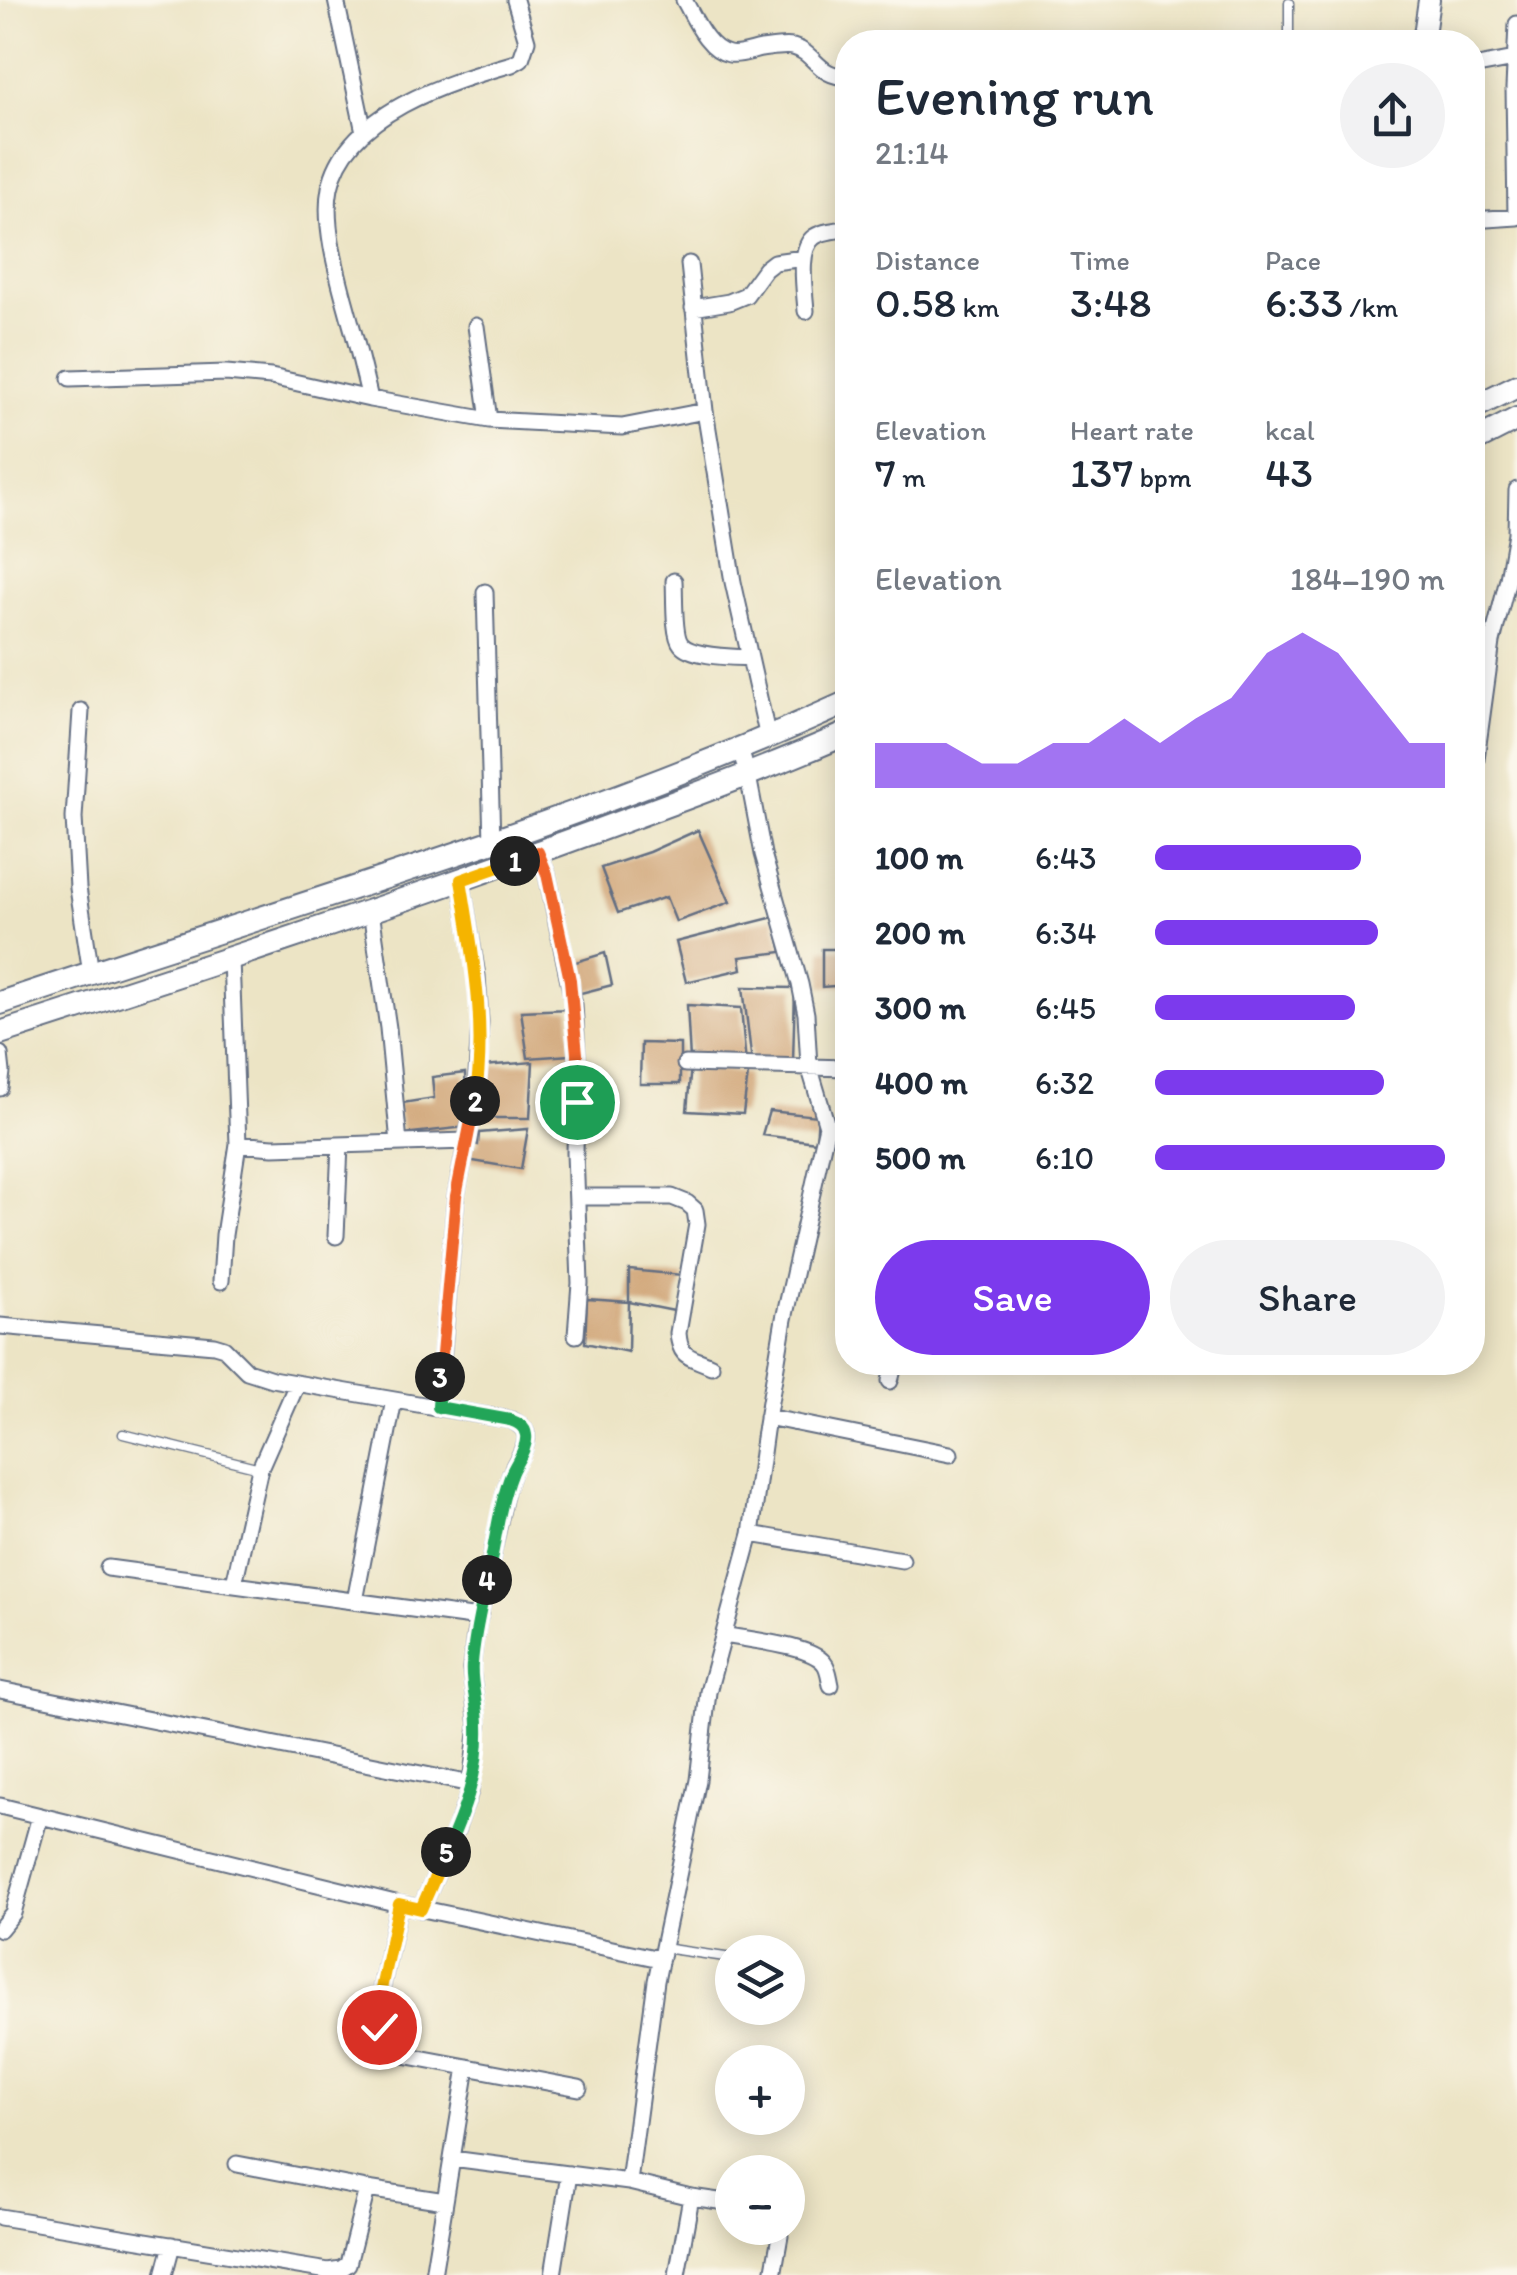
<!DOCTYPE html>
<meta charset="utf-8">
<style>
:root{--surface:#fff;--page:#f2f2f3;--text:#1f2937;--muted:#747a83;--accent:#7c3aed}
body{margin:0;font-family:Itim,sans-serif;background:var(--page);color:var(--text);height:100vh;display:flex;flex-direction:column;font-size:38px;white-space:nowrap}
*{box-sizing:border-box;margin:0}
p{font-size:32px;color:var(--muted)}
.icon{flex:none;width:55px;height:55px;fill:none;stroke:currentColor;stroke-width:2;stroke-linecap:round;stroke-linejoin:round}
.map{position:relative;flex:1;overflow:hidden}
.drawer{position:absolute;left:835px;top:30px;width:650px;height:1345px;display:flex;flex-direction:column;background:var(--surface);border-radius:40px;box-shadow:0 5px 25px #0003}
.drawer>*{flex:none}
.fabs{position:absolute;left:715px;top:1935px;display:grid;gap:20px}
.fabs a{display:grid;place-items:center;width:90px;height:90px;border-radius:50%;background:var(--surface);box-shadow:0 5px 25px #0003;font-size:50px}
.pin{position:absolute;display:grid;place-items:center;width:85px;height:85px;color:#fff;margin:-42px;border:5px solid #fff;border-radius:50%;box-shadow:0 2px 10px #0007}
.km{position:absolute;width:50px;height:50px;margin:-25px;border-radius:50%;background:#222;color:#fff;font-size:28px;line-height:50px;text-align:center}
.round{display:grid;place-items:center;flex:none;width:105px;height:105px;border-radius:52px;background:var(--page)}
.head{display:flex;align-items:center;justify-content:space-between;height:170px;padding:0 40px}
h1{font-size:55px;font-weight:600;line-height:75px}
.metrics{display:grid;grid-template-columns:repeat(3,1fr);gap:15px;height:170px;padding:10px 40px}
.metrics div{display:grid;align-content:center}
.metrics b{font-size:42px;font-weight:600}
.metrics small{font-size:28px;font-weight:400}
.metrics p{font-size:28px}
.chart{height:280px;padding:20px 40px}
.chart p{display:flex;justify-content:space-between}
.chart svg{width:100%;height:180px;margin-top:10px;fill:var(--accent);opacity:.7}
.action{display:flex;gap:20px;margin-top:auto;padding:20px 40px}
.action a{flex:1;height:115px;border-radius:60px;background:var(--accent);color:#fff;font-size:40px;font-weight:600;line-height:115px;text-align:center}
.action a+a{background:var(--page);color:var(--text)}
ul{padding:0 40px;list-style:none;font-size:32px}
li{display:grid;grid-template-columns:160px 120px 1fr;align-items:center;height:75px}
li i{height:25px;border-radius:12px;background:var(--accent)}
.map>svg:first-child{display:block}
.building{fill:#d1a77a}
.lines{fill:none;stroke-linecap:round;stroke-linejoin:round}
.lane-casing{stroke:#646e82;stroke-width:11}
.street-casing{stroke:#646e82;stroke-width:19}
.secondary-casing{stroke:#646e82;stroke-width:24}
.primary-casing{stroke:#646e82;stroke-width:26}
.lane{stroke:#fff;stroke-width:8}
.street{stroke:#fff;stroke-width:15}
.secondary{stroke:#fff;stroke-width:20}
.primary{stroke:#fff;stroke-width:22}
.split-1-casing{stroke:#fff;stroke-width:20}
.split-2-casing{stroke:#fff;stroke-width:20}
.split-3-casing{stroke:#fff;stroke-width:20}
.split-4-casing{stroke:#fff;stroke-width:20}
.split-5-casing{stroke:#fff;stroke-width:20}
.split-6-casing{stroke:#fff;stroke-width:20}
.split-1{stroke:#f0652b;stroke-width:12}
.split-2{stroke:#f5b400;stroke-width:12}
.split-3{stroke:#f0652b;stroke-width:12}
.split-4{stroke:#22a559;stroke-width:12}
.split-5{stroke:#22a559;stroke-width:12}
.split-6{stroke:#f5b400;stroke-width:12}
</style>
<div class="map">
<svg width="1517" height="2275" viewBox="0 0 1517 2275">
<rect width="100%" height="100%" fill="#fbf7ec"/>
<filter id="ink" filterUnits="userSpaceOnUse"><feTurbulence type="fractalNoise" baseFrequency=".01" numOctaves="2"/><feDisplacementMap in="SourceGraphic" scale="20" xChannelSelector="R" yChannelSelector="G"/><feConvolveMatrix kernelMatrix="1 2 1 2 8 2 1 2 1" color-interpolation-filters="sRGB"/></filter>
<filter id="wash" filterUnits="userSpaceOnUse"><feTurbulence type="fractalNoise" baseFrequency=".0048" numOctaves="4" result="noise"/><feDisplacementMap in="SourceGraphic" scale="40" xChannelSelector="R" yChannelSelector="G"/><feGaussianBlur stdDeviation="2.25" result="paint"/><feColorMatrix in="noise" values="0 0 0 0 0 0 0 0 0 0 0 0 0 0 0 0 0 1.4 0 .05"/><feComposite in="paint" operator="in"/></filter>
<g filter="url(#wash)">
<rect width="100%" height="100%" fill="#ece4c5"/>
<g id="blocks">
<!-- building -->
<path class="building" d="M 698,830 L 730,902 L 676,922 L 666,897 L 618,913 L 601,868 L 649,852 Z
M 774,917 L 782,952 L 740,957 L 742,969 L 686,982 L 676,942 Z
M 822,949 L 848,949 L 848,985 L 822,987 Z
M 605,953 L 612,985 L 577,994 L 569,964 Z
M 743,987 L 795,988 L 793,1062 L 752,1063 Z
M 687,1005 L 741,1008 L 746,1065 L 690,1060 Z
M 570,1009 L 570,1055 L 528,1058 L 521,1011 Z
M 641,1043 L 680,1044 L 680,1084 L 640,1084 Z
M 533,1062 L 530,1118 L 484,1118 L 483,1066 Z
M 691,1065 L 748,1074 L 743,1114 L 687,1111 Z
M 465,1073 L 467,1127 L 403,1134 L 396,1104 L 434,1098 L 432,1077 Z
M 769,1111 L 818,1116 L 816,1142 L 762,1135 Z
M 528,1129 L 521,1169 L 467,1160 L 470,1143 L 478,1145 L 479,1133 Z
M 629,1270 L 683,1275 L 674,1311 L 629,1302 Z
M 587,1299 L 629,1302 L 628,1352 L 585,1343 Z"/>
</g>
</g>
<g filter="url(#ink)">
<use href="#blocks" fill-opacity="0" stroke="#646e82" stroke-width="2.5"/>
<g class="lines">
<!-- lane casing -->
<g class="lane-casing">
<path id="lane" d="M 1289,3 L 1289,42
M 123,1434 L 260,1468
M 663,1948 L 732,1958"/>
</g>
<!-- street casing -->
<g class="street-casing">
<path id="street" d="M 336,0 L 364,132
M 684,0 C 694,17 707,50 729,54 C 739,56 751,51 761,49 C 770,48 783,45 793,47 C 816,53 818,78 848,76
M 1472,67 L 1515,59
M 1516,217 L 1514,88 L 1517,24
M 1472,220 L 1517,217
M 689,264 L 705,411 L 733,582 L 768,738
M 693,308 L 729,302 L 746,295 L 765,269 L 774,262 L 804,258
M 806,311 C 805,292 797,249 814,237 C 823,231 837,230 848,229
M 476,326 L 489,420 L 622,427 L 705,411
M 70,378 L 226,373 L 271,377 L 370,399
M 489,420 L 370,399 C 364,374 358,348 351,324 C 341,286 322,227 330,188 C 345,113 449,82 512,64 L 521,59 L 527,41 L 515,0
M 674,581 C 675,594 673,635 681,644 C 691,657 734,657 750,658
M 485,592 L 492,842
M 81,711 L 74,818 L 78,888 L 91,973
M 1472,788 L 1492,642 L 1508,579 L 1516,533 L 1517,490
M 538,852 L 547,874 L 574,1005 L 577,1054 L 575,1153 L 580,1283 L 576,1335
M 371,911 L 388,1028 L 399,1143
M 0,1054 L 2,1072 L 0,1088
M 685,1064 L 848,1068
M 827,1126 L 848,1128
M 238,1144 L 273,1147 L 467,1141
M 578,1197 L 672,1197 L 687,1203 L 695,1210 L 697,1224 L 678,1333 C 680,1359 690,1356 711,1366
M 336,1236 L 340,1145
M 221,1281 L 224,1235 L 238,1144 L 231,959
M 0,1326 L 214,1345 L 224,1348 L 247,1371 L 272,1379 L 511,1420 C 539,1432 522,1450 513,1469 C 510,1477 507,1486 505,1494 L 475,1635 L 471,1669 L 478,1726 L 470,1791 L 456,1830 L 421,1909
M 890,1381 L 895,1362
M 438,1407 L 456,1196 L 476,1093 L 480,1022 L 477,976 L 461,880
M 767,1417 L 950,1454
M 751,1534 L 902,1560
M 108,1568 L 479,1618
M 234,1584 L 260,1468 L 297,1384
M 355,1601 L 394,1400
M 724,1635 C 747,1640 810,1645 824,1663 C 829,1669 829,1677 831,1685
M 0,1690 L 471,1784
M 0,1806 L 399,1904 L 660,1959
M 399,1904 L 377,2009 L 384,2044 L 398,2054 L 579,2088
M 0,1929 L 13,1913 L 40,1816
M 452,2159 L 629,2182
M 237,2164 L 367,2189 L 445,2201
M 691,2197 L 732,2203
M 0,2217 L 328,2271 L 341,2269 L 348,2264 L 367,2189
M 164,2275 L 172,2245
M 433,2275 L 467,2067
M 553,2275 L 569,2174
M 677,2275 L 691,2197 L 629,2182 L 656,1981 L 698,1780 L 708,1692 L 751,1534 L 765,1431 L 784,1319 L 827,1126 L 809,1066 L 806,1014 L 800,984 L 763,854 L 748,776 L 740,749
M 773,2275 L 780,2236"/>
</g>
<!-- secondary casing -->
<g class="secondary-casing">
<path id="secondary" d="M 1423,42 L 1429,0"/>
</g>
<!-- primary casing -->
<g class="primary-casing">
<path id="primary" d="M 1472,408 L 1517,386
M 1472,442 L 1517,419
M 0,1003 C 284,908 574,826 848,702
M 0,1033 C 189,972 377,911 563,843 C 659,808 755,774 848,733"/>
</g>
<!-- lane -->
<use href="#lane" class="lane"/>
<!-- street -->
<use href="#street" class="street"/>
<!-- secondary -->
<use href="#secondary" class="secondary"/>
<!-- primary -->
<use href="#primary" class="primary"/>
</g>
</g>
<g class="lines" filter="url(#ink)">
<!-- split-1 casing -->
<g class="split-1-casing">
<path id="split-1" d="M 515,861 L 538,852 L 547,874 L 570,980 L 577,1054 L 577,1102"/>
</g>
<!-- split-2 casing -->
<g class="split-2-casing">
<path id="split-2" d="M 475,1101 C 487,1027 473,953 461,880 L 515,861"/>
</g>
<!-- split-3 casing -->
<g class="split-3-casing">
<path id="split-3" d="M 440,1377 L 456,1196 L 475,1101"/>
</g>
<!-- split-4 casing -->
<g class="split-4-casing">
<path id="split-4" d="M 440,1377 L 438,1407 L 510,1420 C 518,1423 525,1426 526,1435 C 528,1447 517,1461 512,1472 C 499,1504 495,1545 487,1580"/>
</g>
<!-- split-5 casing -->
<g class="split-5-casing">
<path id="split-5" d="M 446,1852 C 464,1813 480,1769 478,1725 C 478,1705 470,1684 472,1664 C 474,1635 481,1608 487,1580"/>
</g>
<!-- split-6 casing -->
<g class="split-6-casing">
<path id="split-6" d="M 379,2027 L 377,2008 L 399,1904 L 421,1909 L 446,1852"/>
</g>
<!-- split-1 -->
<use href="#split-1" class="split-1"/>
<!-- split-2 -->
<use href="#split-2" class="split-2"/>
<!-- split-3 -->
<use href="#split-3" class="split-3"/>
<!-- split-4 -->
<use href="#split-4" class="split-4"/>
<!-- split-5 -->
<use href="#split-5" class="split-5"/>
<!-- split-6 -->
<use href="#split-6" class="split-6"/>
</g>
</svg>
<div class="fabs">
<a><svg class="icon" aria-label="layers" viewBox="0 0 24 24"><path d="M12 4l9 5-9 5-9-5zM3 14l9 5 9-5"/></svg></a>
<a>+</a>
<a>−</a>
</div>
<div class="pin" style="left:577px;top:1102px;background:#1e9e55"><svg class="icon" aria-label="arrive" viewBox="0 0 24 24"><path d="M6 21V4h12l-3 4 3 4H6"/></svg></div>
<div class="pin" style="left:379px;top:2027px;background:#d93025"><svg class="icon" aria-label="check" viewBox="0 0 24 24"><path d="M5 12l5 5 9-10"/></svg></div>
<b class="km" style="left:515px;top:861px">1</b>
<b class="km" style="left:475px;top:1101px">2</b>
<b class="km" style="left:440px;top:1377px">3</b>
<b class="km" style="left:487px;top:1580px">4</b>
<b class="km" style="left:446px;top:1852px">5</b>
<section class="drawer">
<div class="head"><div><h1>Evening run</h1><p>21:14</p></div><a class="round"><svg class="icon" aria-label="share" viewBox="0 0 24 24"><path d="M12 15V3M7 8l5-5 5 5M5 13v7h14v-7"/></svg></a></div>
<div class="metrics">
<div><p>Distance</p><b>0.58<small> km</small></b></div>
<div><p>Time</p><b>3:48</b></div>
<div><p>Pace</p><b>6:33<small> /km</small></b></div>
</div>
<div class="metrics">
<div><p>Elevation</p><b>7<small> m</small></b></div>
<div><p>Heart rate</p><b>137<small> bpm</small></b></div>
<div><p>kcal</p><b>43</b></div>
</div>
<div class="chart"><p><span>Elevation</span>184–190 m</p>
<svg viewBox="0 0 160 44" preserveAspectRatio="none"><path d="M0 44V33L10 33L20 33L30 38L40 38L50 33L60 33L70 27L80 33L90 27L100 22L110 11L120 6L130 11L140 22L150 33L160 33V44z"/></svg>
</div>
<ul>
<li><b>100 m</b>6:43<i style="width:71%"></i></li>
<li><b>200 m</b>6:34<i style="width:77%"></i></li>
<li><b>300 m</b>6:45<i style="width:69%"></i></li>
<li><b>400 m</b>6:32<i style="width:79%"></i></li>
<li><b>500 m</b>6:10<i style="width:100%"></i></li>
</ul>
<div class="action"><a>Save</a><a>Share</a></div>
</section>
</div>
